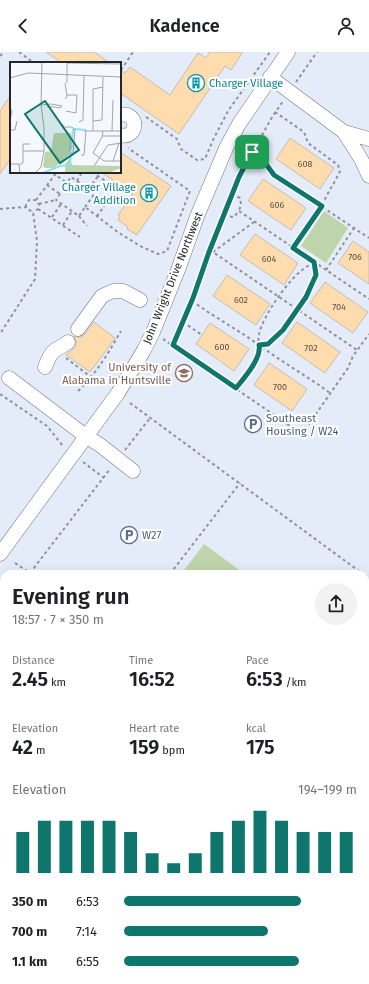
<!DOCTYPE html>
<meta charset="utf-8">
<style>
:root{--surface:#fff;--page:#f2f2f2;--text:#202124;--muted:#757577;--accent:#0f766e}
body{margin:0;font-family:"Fira Sans",sans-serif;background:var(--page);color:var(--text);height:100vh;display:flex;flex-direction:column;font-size:15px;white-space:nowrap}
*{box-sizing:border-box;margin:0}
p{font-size:13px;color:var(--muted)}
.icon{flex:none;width:22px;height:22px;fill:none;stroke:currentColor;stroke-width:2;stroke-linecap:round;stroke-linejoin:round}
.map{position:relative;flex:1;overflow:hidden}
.sheet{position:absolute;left:0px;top:518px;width:369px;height:414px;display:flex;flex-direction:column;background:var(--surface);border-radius:12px 12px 0 0;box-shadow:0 4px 16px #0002}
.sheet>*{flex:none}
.pin{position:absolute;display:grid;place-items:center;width:34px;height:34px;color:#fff;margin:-17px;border-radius:8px;box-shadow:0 2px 6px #0006}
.round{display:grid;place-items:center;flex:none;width:42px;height:42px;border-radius:21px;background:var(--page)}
.overview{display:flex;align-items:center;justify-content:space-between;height:68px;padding:0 12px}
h1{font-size:22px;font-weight:600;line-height:30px}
.figures{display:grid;grid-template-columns:repeat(3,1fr);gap:6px;height:68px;padding:4px 12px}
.figures div{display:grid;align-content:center}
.figures b{font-size:20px;font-weight:600}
.figures small{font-size:11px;font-weight:400}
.figures p{font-size:11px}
.chart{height:112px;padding:8px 12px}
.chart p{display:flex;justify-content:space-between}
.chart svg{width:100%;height:72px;margin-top:4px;stroke:var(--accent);stroke-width:6}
ul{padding:0 12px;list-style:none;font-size:13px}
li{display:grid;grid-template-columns:64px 48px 1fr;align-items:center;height:30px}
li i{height:10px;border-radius:5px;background:var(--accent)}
header{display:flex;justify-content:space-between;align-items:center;height:52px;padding:0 12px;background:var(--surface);font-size:18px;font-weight:600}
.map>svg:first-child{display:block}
.built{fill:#e5ecf9;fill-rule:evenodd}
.green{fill:#bed5ab}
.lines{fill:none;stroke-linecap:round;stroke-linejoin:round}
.stream{stroke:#89e3f2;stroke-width:3.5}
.building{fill:#ffdcae;stroke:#c1bdb8}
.minor-casing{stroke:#73767b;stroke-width:15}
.path{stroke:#909296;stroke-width:2;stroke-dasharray:3 3;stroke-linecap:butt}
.minor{stroke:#fff;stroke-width:14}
.route-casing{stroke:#fff;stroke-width:8}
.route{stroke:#0f766e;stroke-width:5}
.labels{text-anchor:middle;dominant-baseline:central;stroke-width:4;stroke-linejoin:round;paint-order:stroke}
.number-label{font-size:9px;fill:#5b5349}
.culture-label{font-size:11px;fill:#0d838f;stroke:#fff;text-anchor:start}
.street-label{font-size:11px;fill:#242527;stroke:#fff}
.education-label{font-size:11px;fill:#785e54;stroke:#fff;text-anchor:end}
.service-label{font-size:11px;fill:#4e5e75;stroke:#fff;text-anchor:start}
.inset-river{fill:none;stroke:#89e3f2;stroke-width:2}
.inset-road{fill:none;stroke:#a1a4a8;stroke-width:1}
.view{fill:#0f766e;fill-opacity:0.15;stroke:#0f766e;stroke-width:2}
.inset-edge{fill:none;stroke:#242527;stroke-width:2}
</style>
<header><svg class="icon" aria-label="back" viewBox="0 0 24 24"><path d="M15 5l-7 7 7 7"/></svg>Kadence<svg class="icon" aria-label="person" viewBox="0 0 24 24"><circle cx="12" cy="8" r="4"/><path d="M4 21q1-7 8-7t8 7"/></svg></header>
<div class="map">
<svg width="369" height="932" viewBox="0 0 369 932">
<rect width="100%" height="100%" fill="#f5f8fe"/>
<!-- built -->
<path class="built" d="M 0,0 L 369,0 L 369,932 L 0,932 ZM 11,11 L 120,11 L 120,120 L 11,120 ZM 4,522 L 365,522 L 365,928 L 4,928 Z"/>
<!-- green -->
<path class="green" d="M 324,159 L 348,176 L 326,211 L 301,194 Z
M 204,492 L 245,522 L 181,522 Z
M 365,609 L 369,612 L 369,708 L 365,713 Z
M 4,683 L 4,928 L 182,928 L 172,932 L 0,932 L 0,688 Z"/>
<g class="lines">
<!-- stream -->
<path class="stream" d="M 365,729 L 369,723
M 217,932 L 220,928"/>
</g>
<!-- building -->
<path class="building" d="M 46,0 L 94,0 L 110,11 L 62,11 Z
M 210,0 L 243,0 L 231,18 L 225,14 L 179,82 L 120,41 L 120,18 L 125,21 L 130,15 L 170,43 L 198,1 L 206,6 Z
M 11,43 L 11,106 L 0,122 L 0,59 Z
M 290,86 L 334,116 L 320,137 L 276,107 Z
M 120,100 L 171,134 L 137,183 L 127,177 L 128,175 L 118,168 L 120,164 L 118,163 L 133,142 L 101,120 L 120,120 Z
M 263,127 L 306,156 L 291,178 L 248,149 Z
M 255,182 L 298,211 L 284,233 L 240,203 Z
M 353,189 L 369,200 L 369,232 L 338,211 Z
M 227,223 L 270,252 L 256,273 L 213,244 Z
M 325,230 L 368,260 L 353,281 L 310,251 Z
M 94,270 L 115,286 L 100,307 L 90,320 L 66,303 L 74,296 L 76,293 L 76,289 L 74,284 L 78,285 L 82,285 L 85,282 Z
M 297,270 L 340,300 L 325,321 L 282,291 Z
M 210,271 L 249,297 L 234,319 L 196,292 Z
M 269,311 L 307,337 L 292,359 L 254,333 Z"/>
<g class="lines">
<!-- minor casing -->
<g class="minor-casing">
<path id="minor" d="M 270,25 L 344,80 L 369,87
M 120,63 C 140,59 138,88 120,83
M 344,80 L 361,107 L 369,124
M 78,277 L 102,244 L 113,239 L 123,239 L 140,248
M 45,315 C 47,310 49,304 53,300 C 57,296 64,294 68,290
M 9,326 L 87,385 L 100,393 L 133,419
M 0,502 L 118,341 L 144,298 L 153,280 L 178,218 L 198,162 L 227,94 L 239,72 L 288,0
M 0,541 L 4,543
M 365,700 L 369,693
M 365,768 L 369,763"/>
</g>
<!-- path -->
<path class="path" d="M 19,0 L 34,11
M 0,4 L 4,0
M 121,18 L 133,0
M 296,30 L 317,0
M 275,60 L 304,80 L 308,91 L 338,113 L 340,119 C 335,131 326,142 322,155 L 293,196
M 146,65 L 177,87 L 181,97 L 197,108 L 205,107 L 213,88 L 228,59 L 270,0
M 252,101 L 263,108 L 274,123 L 369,186
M 92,120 L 116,136 L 96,166
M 53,121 L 67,131
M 77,129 L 82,120
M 47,133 L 60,142
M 89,137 L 98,124
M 232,142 L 240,146 L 241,152 L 239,159
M 36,148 L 57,120
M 39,152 L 56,148
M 26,155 L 26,153 L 29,148 C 34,147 36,148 39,152 L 38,157 L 33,160
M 85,155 L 95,141 L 71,125 L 56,148 L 79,164 L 85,155 L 119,181 L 142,195 L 158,202 L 167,199 L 190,139 L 128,96
M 0,157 L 11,156 L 26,155 L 29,158 L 33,160 L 37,189 L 35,227 L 0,282
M 38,157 L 80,185
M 79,164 L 87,174
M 224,164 L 234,165 L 239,159 L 369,247
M 52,165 L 61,152
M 63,173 L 72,159
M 210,198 L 357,298
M 213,200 L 254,170
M 326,218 L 354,176
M 192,249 L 208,260 L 246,284 L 276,305 L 319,333 L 330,341
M 183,270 L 202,283
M 163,287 L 302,382 L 348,316 L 353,304 L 369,282
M 173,293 L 193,246 L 209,200 L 239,125 L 271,67 L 283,49
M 66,306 L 91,325
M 236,336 C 245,325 254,313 259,300 C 261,295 257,288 259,282 C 263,264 287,230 301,219 C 305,215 310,213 314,210 L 316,223 L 306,245 L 283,278 L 268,292 L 259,293
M 78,339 C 96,322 109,300 121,279
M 0,342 L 47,374 L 63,394
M 130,351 L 363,522
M 125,398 L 150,366
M 83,410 L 104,426
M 15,511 L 30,521 L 110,417
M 170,522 L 240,431
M 365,523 L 369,526
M 0,850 L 4,845
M 0,908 L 4,910
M 39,928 L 53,932
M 134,932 L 143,928"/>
<!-- minor -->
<use href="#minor" class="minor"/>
</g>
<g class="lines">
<!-- route casing -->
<g class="route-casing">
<path id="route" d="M 252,100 L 263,108 L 274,123 L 322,154 L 293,196 L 314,210 L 316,223 L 306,245 L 283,278 L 268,292 L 259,293 C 262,306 244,326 236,336 L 173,293 L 193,246 L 209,200 L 239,125 Z"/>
</g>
<!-- route -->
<use href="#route" class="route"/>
</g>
<!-- icons -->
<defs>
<g id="building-ring" transform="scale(0.9)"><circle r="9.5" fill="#fff" stroke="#0f9aa8" stroke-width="1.5"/><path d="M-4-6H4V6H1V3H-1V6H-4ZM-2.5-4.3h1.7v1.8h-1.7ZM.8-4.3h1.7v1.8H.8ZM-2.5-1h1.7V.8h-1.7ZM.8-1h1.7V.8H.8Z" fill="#0f9aa8"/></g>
<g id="university-ring" transform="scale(0.9)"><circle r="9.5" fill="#fff" stroke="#8d6e63" stroke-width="1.5"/><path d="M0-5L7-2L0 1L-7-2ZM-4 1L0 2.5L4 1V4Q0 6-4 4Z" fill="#8d6e63"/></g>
<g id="parking-ring" transform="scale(0.9)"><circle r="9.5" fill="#fff" stroke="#5c6f8a" stroke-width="1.5"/><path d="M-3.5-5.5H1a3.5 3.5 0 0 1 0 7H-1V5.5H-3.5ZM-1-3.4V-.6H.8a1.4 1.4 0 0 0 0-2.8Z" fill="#5c6f8a"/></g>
</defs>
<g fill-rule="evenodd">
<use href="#building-ring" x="196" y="31"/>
<use href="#building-ring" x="149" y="141"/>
<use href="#university-ring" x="184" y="321"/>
<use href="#parking-ring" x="253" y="372"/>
<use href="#parking-ring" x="129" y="483"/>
</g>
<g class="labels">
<!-- number labels -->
<g class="number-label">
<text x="305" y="112">608</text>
<text x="277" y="153">606</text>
<text x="355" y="205">706</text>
<text x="269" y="207">604</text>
<text x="241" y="248">602</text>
<text x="339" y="255">704</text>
<text x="222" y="295">600</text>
<text x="311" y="296">702</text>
<text x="280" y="335">700</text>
</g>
<!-- culture labels -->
<g class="culture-label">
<text x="209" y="31">Charger Village</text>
<text x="136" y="135" text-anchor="end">Charger Village<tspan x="136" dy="13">Addition</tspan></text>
</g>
<!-- street labels -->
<g class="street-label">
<text transform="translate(173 226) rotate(-68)">John Wright Drive Northwest</text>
</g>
<!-- education labels -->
<g class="education-label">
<text x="171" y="315">University of<tspan x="171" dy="13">Alabama in Huntsville</tspan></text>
</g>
<!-- service labels -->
<g class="service-label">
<text x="266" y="366">Southeast<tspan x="266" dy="13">Housing / W24</tspan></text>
<text x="142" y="483">W27</text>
</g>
</g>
<!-- overview -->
<g transform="translate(10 10)">
<rect width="111" height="111" fill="#f5f8fe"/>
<path d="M 44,71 L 61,71 L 60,92 L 44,106 L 36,106 L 33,105 L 35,90 L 41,89 ZM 60,96 L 62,103 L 111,104 L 111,106 L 98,111 L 55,111 L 55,102 Z" fill="#bed5ab"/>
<path class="inset-river" d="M 64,67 L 76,68M 61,88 L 63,67M 33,111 L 50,104 L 60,103 L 61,90"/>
<path class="inset-road" d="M 57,1 L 111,2M 0,16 L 18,11 L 111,15M 55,21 L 57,34M 57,21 L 57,1M 55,37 L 58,33 L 67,33 L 66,51 L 56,49M 31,43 L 41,42 L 52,44 L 50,46 L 37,44M 0,45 L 2,50 L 0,58M 83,59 L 92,58 L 93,15M 69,60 L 73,58 L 74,14M 52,62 L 60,74 L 60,90M 55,65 L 62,65 L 65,68 L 63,91M 0,68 L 5,68 L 7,59M 74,69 L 111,69M 83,69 L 83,27 L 93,25M 93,69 L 92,75 L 83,91 L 94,99 L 111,99M 102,69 L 103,38M 92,74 L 111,74M 13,89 L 34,89M 71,93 L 74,93 L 76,69M 103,99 L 109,81M 0,102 L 9,102 L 10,111M 9,103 L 13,101 L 13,82 L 20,82M 84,104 L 98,83 L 111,81M 25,111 L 31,105 L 34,89 L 34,66 L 31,43 L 32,0"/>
<path class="view" d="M 35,39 L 69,88 L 50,101 L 15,52 Z"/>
<rect width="111" height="111" class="inset-edge"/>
</g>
</svg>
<div class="pin" style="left:252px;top:100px;background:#1e9e55"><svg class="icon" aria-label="arrive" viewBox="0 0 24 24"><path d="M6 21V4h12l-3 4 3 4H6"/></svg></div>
<section class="sheet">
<div class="overview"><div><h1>Evening run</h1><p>18:57 · 7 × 350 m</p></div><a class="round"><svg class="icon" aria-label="share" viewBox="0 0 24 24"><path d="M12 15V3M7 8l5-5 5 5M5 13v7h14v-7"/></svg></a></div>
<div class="figures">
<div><p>Distance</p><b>2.45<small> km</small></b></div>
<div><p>Time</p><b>16:52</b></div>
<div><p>Pace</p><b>6:53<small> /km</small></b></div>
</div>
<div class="figures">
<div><p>Elevation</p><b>42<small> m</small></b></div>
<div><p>Heart rate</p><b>159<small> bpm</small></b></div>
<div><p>kcal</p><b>175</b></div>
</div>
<div class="chart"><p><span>Elevation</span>194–199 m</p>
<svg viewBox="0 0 160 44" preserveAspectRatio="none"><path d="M5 44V19M15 44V12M25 44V12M35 44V12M45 44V12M55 44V19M65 44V32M75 44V38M85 44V32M95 44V19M105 44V12M115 44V6M125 44V12M135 44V19M145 44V19M155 44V19"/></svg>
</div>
<ul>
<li><b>350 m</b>6:53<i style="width:76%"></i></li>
<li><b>700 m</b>7:14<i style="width:62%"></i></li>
<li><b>1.1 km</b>6:55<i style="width:75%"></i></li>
</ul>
</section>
</div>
